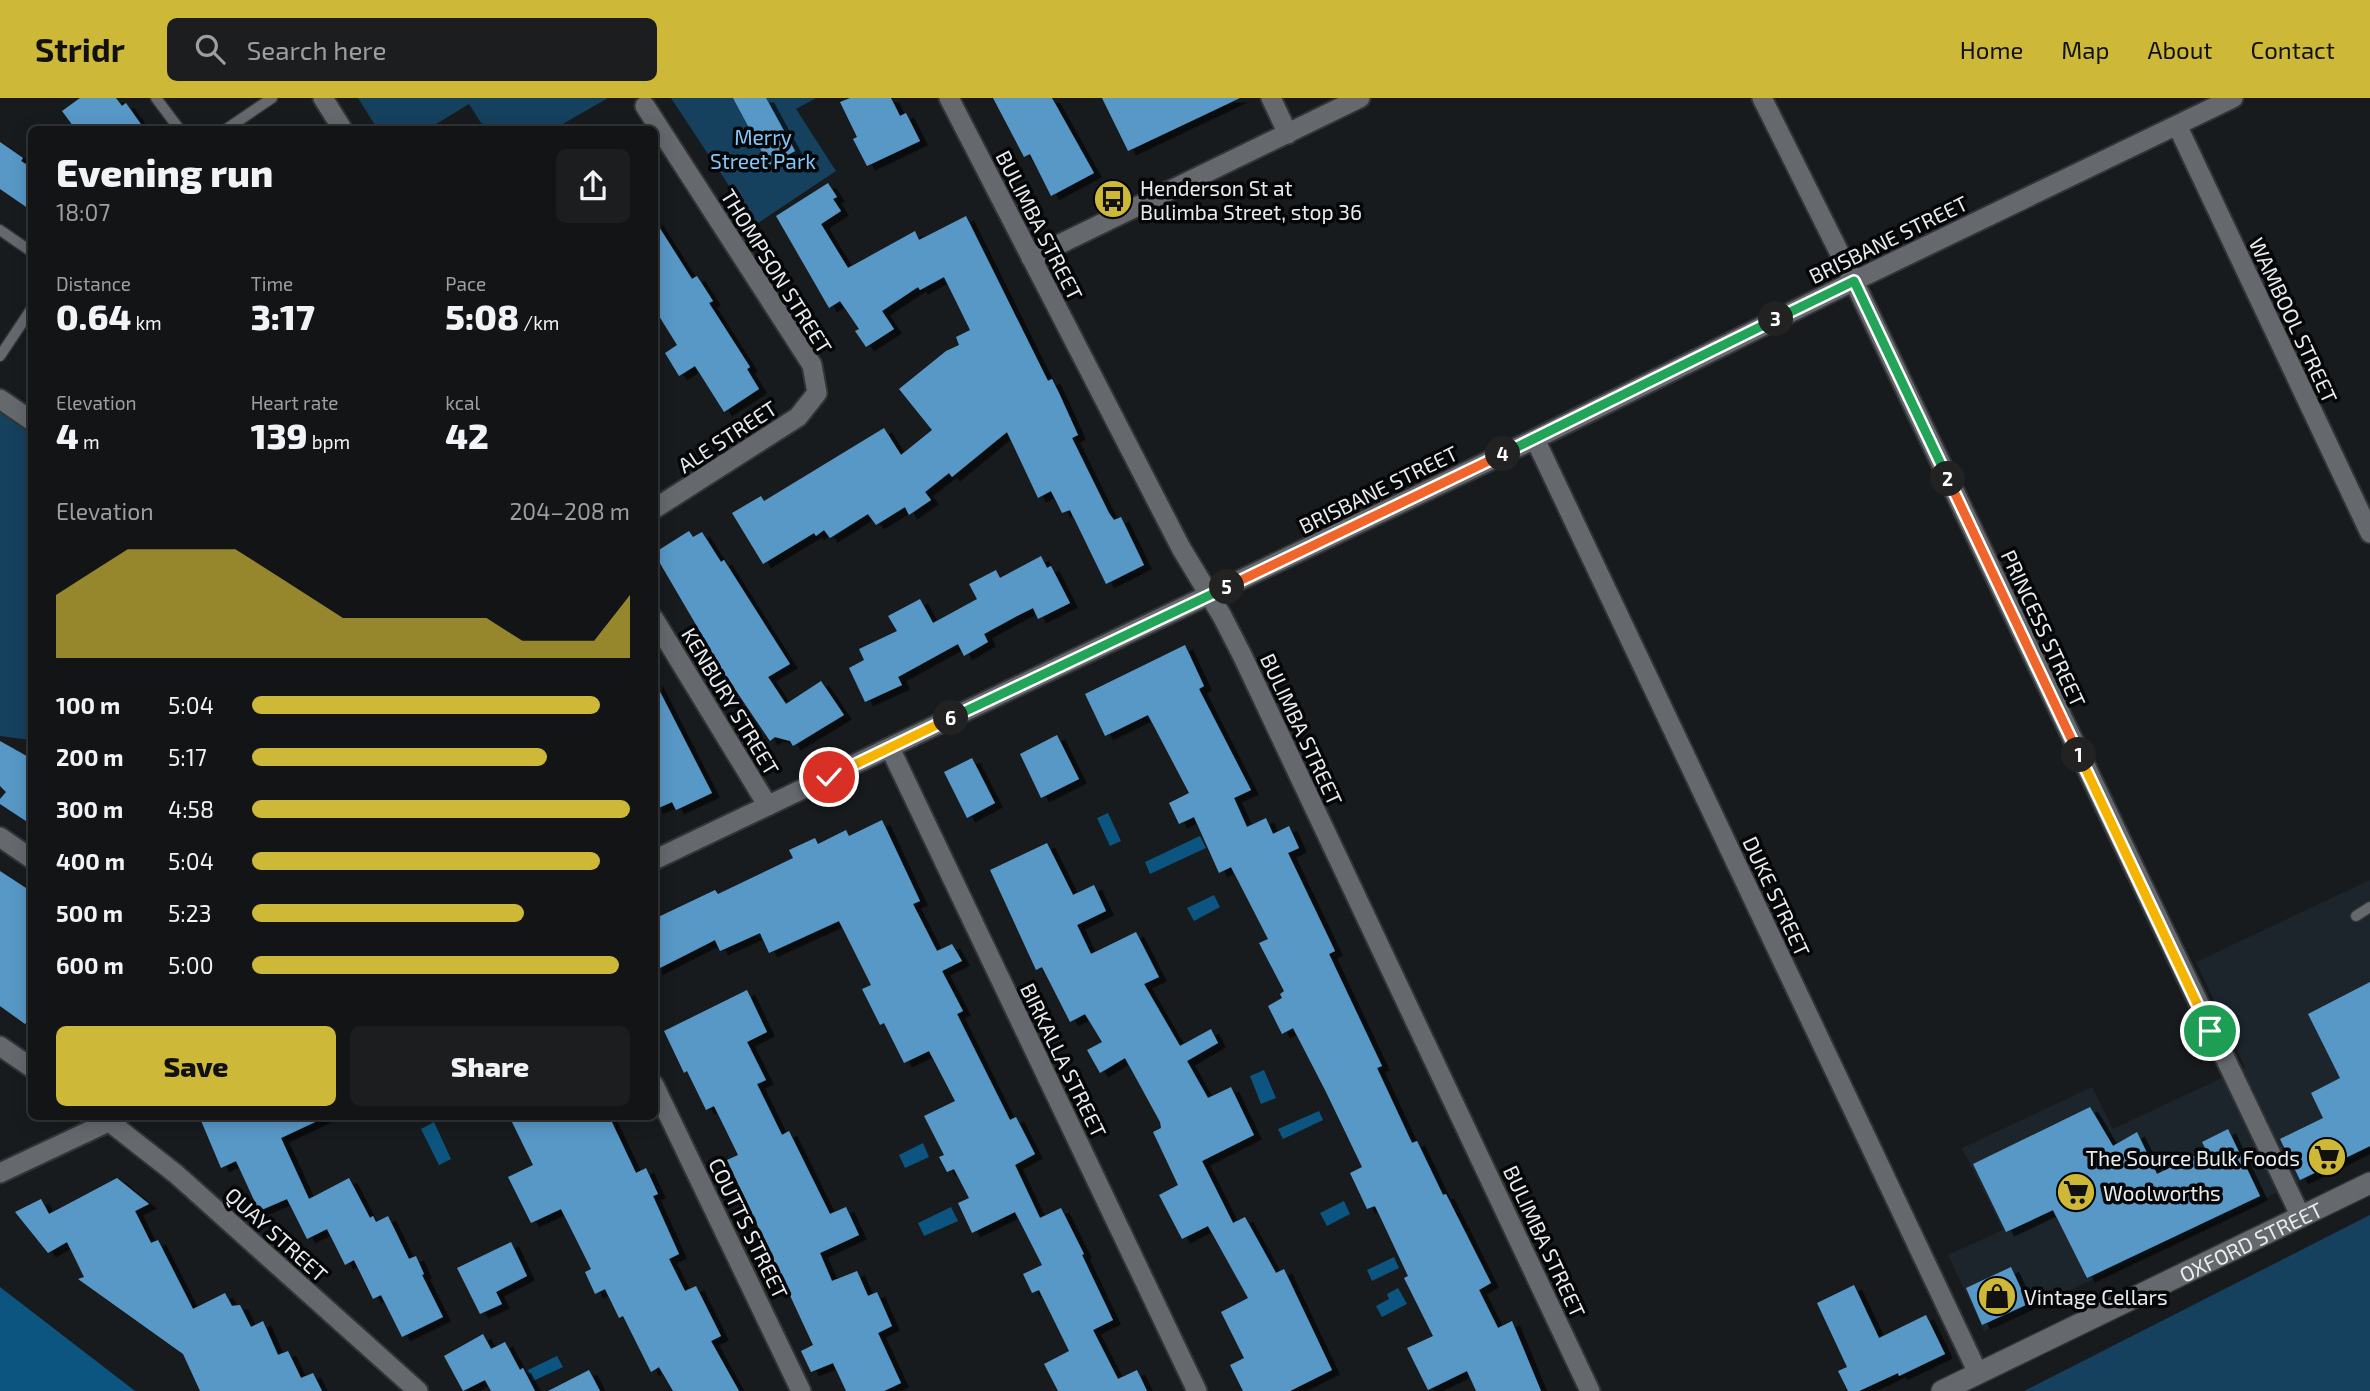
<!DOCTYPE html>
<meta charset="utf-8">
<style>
:root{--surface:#121416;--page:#1b1d1f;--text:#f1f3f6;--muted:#9c9ea1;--line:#313335;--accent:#ceb838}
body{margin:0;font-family:"Exo 2",sans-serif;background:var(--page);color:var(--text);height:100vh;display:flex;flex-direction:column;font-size:26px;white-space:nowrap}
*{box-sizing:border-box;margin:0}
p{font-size:23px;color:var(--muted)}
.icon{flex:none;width:38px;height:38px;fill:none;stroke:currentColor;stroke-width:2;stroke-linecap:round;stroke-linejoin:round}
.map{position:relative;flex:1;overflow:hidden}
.side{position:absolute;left:28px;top:28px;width:630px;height:994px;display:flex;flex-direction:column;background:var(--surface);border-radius:10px;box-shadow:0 4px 18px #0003,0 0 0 2px var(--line)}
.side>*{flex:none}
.pin{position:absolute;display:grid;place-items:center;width:60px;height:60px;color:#fff;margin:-30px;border:4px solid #fff;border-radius:50%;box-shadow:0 2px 7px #0007}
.km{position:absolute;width:35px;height:35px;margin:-18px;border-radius:50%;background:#222;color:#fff;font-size:19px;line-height:35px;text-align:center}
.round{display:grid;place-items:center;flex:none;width:74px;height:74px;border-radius:10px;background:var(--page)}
.headline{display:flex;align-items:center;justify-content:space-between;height:119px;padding:0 28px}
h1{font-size:38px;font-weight:800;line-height:52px}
.stats{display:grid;grid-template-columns:repeat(3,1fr);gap:10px;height:119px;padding:7px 28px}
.stats div{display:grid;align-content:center}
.stats b{font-size:35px;font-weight:800}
.stats small{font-size:19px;font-weight:400}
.stats p{font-size:19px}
.chart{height:196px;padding:14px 28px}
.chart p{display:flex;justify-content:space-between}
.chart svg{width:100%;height:126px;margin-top:7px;fill:var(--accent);opacity:.7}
.action{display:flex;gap:14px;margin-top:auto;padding:14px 28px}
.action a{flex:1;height:80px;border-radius:10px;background:var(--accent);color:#111;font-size:28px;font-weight:800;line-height:80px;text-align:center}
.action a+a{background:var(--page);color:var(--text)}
ul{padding:0 28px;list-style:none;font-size:23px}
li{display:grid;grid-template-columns:112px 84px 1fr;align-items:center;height:52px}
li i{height:18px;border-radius:9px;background:var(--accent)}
header{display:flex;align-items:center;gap:42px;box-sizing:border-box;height:98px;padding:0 35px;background:var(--accent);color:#111}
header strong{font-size:33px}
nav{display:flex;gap:38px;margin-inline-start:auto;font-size:24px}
.search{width:490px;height:63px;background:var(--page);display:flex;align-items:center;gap:18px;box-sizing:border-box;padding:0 24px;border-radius:10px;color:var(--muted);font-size:26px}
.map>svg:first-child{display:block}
.built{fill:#1c252c}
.green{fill:#15415e}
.water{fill:#0c5580}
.building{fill:#5898c7;filter:url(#shadow)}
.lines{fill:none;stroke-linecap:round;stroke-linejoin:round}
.lane-casing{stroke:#323436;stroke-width:13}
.street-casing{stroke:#323436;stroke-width:23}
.secondary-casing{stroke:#323436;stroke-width:24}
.lane{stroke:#65696d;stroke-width:10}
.street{stroke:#65696d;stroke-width:19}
.secondary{stroke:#65696d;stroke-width:21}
.split-1-casing{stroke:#fff;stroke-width:14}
.split-2-casing{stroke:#fff;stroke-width:14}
.split-3-casing{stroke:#fff;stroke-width:14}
.split-4-casing{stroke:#fff;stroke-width:14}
.split-5-casing{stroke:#fff;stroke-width:14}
.split-6-casing{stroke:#fff;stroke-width:14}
.split-7-casing{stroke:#fff;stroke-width:14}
.split-1{stroke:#f5b400;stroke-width:9}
.split-2{stroke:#f0652b;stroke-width:9}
.split-3{stroke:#22a559;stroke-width:9}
.split-4{stroke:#22a559;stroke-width:9}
.split-5{stroke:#f0652b;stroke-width:9}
.split-6{stroke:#22a559;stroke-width:9}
.split-7{stroke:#f5b400;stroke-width:9}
.labels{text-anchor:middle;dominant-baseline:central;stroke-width:7;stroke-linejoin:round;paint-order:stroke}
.park-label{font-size:21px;fill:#83c8fb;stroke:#050607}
.poi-label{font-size:21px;fill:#e9ebed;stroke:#050607;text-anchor:start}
.street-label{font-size:21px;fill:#e9ebed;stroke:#050607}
</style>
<header>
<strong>Stridr</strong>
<div class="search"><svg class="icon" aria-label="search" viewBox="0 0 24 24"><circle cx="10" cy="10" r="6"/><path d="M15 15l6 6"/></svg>Search here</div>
<nav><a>Home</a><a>Map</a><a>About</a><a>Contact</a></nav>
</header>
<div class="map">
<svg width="2370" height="1293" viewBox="0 0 2370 1293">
<defs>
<filter id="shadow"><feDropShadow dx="8" dy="4.5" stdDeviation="0" flood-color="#0009"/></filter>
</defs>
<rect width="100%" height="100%" fill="#181b1e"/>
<!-- built -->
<path class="built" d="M 2370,782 L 2370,1050 L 1984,1233 L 1948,1157 L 2003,1132 L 1962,1050 L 2092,989 L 2113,1031 L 2245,969 L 2196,864 Z"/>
<!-- green -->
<path class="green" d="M 358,0 L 608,0 L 554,31 L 485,31 L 469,6 L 428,31 L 378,32 Z
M 671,0 L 816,0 L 796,11 L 836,73 L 755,127 Z
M 0,310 L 31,333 L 31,642 L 0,638 Z
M 2370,1117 L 2370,1293 L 2024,1293 Z"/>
<!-- water -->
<path class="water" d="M 1108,715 L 1121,743 L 1110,748 L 1097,720 Z
M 1200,738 L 1206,750 L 1150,776 L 1145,764 Z
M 1214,797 L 1220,809 L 1194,823 L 1187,810 Z
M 1264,972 L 1276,1000 L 1261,1006 L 1250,978 Z
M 1319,1013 L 1323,1022 L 1283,1041 L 1278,1031 Z
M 434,1024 L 451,1061 L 439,1067 L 421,1031 Z
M 923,1045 L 929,1059 L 905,1070 L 899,1057 Z
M 1344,1103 L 1350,1116 L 1327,1128 L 1320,1115 Z
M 951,1109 L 958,1123 L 924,1138 L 918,1125 Z
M 1394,1159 L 1399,1170 L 1372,1183 L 1367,1172 Z
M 0,1189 L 135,1293 L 0,1293 Z
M 1398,1190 L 1407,1206 L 1382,1219 L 1376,1208 L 1389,1201 L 1387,1196 Z
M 557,1258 L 563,1269 L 533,1283 L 528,1272 Z"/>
<!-- building -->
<path class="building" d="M 80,0 L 116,0 L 122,8 L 126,5 L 145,32 L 76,32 L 62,13 Z
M 733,0 L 766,0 L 795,53 L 769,67 Z
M 850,0 L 891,0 L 900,18 L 906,15 L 920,43 L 867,68 L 853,41 L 857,39 L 840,4 Z
M 993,0 L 1052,0 L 1094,75 L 1051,98 L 1030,56 L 1024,59 Z
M 1102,0 L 1240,0 L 1128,53 Z
M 0,44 L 23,60 L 21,63 L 32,70 L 32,113 L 0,91 Z
M 828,85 L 837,99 L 833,101 L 841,113 L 821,126 L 848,170 L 915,133 L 919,142 L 966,118 L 1048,283 L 1052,281 L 1059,295 L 1078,337 L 1072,340 L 1109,415 L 1114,422 L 1121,419 L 1144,467 L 1106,486 L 1070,412 L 1062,415 L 1051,393 L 1038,400 L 1007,334 L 952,379 L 949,375 L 925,394 L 931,402 L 909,417 L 905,409 L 876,427 L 868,416 L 830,440 L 824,432 L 816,438 L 814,435 L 763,466 L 732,415 L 761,398 L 764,403 L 884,330 L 901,357 L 932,332 L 899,291 L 946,253 L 959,247 L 956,239 L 970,232 L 944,179 L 920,192 L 918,189 L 882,213 L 894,231 L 866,249 L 855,233 L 859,231 L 840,203 L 829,210 L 776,118 Z
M 654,121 L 692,181 L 697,178 L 713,203 L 709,205 L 750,269 L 747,271 L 759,291 L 724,314 L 695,268 L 679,278 L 665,255 L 677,247 L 654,210 Z
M 689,433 L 693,439 L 702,434 L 721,464 L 724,462 L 790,566 L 768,579 L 786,606 L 821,583 L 844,617 L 793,648 L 790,643 L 775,639 L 770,643 L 726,578 L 654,455 Z
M 1041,458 L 1047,470 L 1051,468 L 1070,505 L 1038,521 L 1033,510 L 1017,518 L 984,536 L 988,544 L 964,558 L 958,546 L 898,579 L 902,587 L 865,604 L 849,570 L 864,562 L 859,551 L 897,533 L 888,518 L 920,501 L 933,525 L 977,501 L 969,486 L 996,472 L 1000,480 Z
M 1185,547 L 1204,588 L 1199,591 L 1251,692 L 1234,700 L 1247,729 L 1266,720 L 1273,736 L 1289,728 L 1299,750 L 1288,755 L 1335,853 L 1329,856 L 1382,968 L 1377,970 L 1412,1045 L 1417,1043 L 1443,1097 L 1446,1096 L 1491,1185 L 1479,1192 L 1498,1230 L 1512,1223 L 1541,1293 L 1476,1293 L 1467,1273 L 1428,1292 L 1407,1250 L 1433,1238 L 1404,1180 L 1408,1178 L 1375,1108 L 1367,1111 L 1350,1075 L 1362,1069 L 1326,994 L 1293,930 L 1282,936 L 1268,908 L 1282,900 L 1280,896 L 1284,893 L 1259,845 L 1268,841 L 1231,769 L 1219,775 L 1194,719 L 1179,726 L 1169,705 L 1189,695 L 1148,617 L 1105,638 L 1085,596 Z
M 654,582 L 712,695 L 676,712 L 672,704 L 654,712 Z
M 1057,637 L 1079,681 L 1041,700 L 1020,656 Z
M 0,643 L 32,661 L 32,727 L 0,706 L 0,701 L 6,694 L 0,688 Z
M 972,660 L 995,705 L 967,720 L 944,674 Z
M 882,722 L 920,803 L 913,806 L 937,853 L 952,846 L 962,863 L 942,873 L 963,913 L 957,916 L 1010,1022 L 1016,1019 L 1035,1056 L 1015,1067 L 1040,1120 L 1061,1110 L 1084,1156 L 1082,1157 L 1113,1222 L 1093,1232 L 1118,1281 L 1137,1272 L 1147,1293 L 1058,1293 L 1044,1266 L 1069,1253 L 1039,1192 L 1032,1195 L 1023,1176 L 1042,1167 L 1015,1114 L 972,1135 L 958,1105 L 969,1100 L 954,1071 L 947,1074 L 939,1059 L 944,1057 L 924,1018 L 955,1003 L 929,953 L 904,965 L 884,925 L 880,927 L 862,891 L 871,887 L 839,823 L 769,855 L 760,835 L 720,853 L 715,842 L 654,873 L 654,821 L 715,792 L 718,796 L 793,760 L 789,752 L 815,740 L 818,746 L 846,732 L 849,738 Z
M 1047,745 L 1073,797 L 1094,787 L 1106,813 L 1077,827 L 1091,856 L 1136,834 L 1159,879 L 1144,886 L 1180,948 L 1211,931 L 1218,945 L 1187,963 L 1208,1000 L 1231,989 L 1254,1037 L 1202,1063 L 1233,1125 L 1245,1119 L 1276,1175 L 1284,1171 L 1332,1272 L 1290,1293 L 1243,1293 L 1230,1267 L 1244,1260 L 1221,1214 L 1248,1200 L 1208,1128 L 1182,1141 L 1159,1097 L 1178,1087 L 1153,1034 L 1161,1030 L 1160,1024 L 1125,960 L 1100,975 L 1087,952 L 1102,944 L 1085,916 L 1070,924 L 1042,869 L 1036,872 L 990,772 Z
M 0,773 L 32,794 L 32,918 L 25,926 L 0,908 Z
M 2370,884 L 2370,1048 L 2300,1082 L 2280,1041 L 2323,1020 L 2311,995 L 2340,980 L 2308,916 Z
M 747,892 L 767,934 L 747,944 L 766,982 L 757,986 L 782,1037 L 789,1033 L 830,1116 L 846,1109 L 859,1137 L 820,1155 L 832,1183 L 857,1173 L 868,1198 L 877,1194 L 892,1228 L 878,1235 L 901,1285 L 884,1293 L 846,1293 L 833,1265 L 811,1274 L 801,1253 L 813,1247 L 727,1062 L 738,1057 L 714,1008 L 706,1012 L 687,973 L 684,975 L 664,933 Z
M 2090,1009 L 2113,1048 L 2137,1034 L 2157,1076 L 2206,1052 L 2202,1044 L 2228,1031 L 2260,1098 L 2087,1180 L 2053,1112 L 2006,1134 L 1973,1066 Z
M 199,1018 L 328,1018 L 281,1040 L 309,1101 L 349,1080 L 370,1120 L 373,1118 L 376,1124 L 388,1118 L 409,1161 L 416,1158 L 424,1176 L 422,1177 L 443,1219 L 402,1239 L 381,1197 L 373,1201 L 354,1162 L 345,1167 L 327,1131 L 307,1141 L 287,1101 L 259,1113 L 236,1063 L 221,1070 Z
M 509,1018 L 609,1018 L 636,1075 L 646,1070 L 658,1096 L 653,1098 L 679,1156 L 669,1161 L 685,1193 L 696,1188 L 721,1238 L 711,1243 L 739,1293 L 673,1293 L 659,1269 L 651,1274 L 623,1218 L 619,1220 L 605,1191 L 595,1196 L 585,1174 L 591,1171 L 561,1111 L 531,1125 L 508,1079 L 533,1067 Z
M 117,1080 L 149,1106 L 135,1113 L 151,1145 L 158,1142 L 193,1211 L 225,1195 L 232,1208 L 240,1207 L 251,1229 L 263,1223 L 278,1257 L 288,1253 L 301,1280 L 313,1275 L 322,1293 L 200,1293 L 183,1256 L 78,1181 L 84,1179 L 67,1144 L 48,1155 L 15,1114 L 41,1101 L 49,1116 Z
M 511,1144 L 527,1178 L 496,1194 L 502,1206 L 480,1216 L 457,1170 Z
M 2011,1169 L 2028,1206 L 1982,1227 L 1966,1190 Z
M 1854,1187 L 1879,1240 L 1926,1217 L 1945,1256 L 1899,1278 L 1898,1275 L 1859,1293 L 1848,1293 L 1838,1273 L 1847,1269 L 1817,1205 Z
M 483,1236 L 491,1251 L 505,1244 L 520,1272 L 523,1270 L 535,1293 L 491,1293 L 485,1282 L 463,1293 L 444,1258 Z
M 589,1272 L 600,1293 L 548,1293 Z"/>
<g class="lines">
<!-- lane casing -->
<g class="lane-casing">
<path id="lane" d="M 156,0 L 180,32
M 225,32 L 272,0
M 0,132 L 32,154
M 0,258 L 32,210
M 2356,818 L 2370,809"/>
</g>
<!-- street casing -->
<g class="street-casing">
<path id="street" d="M 323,0 L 343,32
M 949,0 L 1181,450 L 1222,518 L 1242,557 L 1590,1293
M 1271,0 L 1288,36
M 1762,0 L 1861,198 L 2301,1119
M 645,8 L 812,267 L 817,295 L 798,319 L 654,411
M 2177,27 L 2370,435
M 1031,160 L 1360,0
M 0,301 L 32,323
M 1535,341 L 1978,1275
M 654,521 L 768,708
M 890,650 L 1197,1293
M 0,739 L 32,761
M 654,762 L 1535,341 L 1854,183 L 2233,0
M 0,948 L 32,970
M 654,987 L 801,1293
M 102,1018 L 176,1076 L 418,1293
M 0,1075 L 119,1019"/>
</g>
<!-- secondary casing -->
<g class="secondary-casing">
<g id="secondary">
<path id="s1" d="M 1942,1293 L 2370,1085"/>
</g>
</g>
<!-- lane -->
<use href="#lane" class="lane"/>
<!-- street -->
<use href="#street" class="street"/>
<!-- secondary -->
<use href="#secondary" class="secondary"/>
</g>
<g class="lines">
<!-- split-1 casing -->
<g class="split-1-casing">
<path id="split-1" d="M 2079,657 L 2210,933"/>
</g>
<!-- split-2 casing -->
<g class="split-2-casing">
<path id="split-2" d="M 1948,381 L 2079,657"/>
</g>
<!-- split-3 casing -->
<g class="split-3-casing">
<path id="split-3" d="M 1776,221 L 1854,183 L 1948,381"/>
</g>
<!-- split-4 casing -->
<g class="split-4-casing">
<path id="split-4" d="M 1503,356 L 1776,221"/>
</g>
<!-- split-5 casing -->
<g class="split-5-casing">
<path id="split-5" d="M 1227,489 L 1503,356"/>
</g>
<!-- split-6 casing -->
<g class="split-6-casing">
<path id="split-6" d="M 951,620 L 1227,489"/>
</g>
<!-- split-7 casing -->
<g class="split-7-casing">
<path id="split-7" d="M 829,679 L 951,620"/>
</g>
<!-- split-1 -->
<use href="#split-1" class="split-1"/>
<!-- split-2 -->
<use href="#split-2" class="split-2"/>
<!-- split-3 -->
<use href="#split-3" class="split-3"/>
<!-- split-4 -->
<use href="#split-4" class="split-4"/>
<!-- split-5 -->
<use href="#split-5" class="split-5"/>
<!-- split-6 -->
<use href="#split-6" class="split-6"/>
<!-- split-7 -->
<use href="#split-7" class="split-7"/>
</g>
<!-- icons -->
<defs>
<g id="bus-disc" transform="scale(2.0125)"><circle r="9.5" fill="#ceb838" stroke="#050607"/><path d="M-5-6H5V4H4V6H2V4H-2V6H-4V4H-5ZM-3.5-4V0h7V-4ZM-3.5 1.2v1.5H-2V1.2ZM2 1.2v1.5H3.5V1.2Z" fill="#111"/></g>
<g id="supermarket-disc" transform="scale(2.0125)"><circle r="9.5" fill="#ceb838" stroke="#050607"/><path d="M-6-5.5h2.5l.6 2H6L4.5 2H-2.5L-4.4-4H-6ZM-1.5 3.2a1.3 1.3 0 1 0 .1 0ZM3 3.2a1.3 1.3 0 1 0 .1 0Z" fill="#111"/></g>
<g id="shop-disc" transform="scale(2.0125)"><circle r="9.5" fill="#ceb838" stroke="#050607"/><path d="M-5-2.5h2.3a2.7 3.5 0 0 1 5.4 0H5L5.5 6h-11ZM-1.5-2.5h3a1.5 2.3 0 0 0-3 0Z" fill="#111"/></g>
</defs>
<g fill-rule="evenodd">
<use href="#bus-disc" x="1113" y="101"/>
<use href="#supermarket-disc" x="2327" y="1059"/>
<use href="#supermarket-disc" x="2076" y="1094"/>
<use href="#shop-disc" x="1997" y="1198"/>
</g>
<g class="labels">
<!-- park labels -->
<g class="park-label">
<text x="763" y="38">Merry<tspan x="763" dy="24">Street Park</tspan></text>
</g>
<!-- poi labels -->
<g class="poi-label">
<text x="1140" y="89">Henderson St at<tspan x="1140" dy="24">Bulimba Street, stop 36</tspan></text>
<text x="2300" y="1059" text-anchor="end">The Source Bulk Foods</text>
<text x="2103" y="1094">Woolworths</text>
<text x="2024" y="1198">Vintage Cellars</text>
</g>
<!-- street labels -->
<g class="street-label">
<text transform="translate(1040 127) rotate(63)">BULIMBA STREET</text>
<text transform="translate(1888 141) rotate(-26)">BRISBANE STREET</text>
<text transform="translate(777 173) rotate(58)">THOMPSON STREET</text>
<text transform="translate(2294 222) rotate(65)">WAMBOOL STREET</text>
<text transform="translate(727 338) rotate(-33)">ALE STREET</text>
<text transform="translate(1378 391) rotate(-26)">BRISBANE STREET</text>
<text transform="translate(2044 530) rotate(65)">PRINCESS STREET</text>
<text transform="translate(731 603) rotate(59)">KENBURY STREET</text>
<text transform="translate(1302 631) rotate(65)">BULIMBA STREET</text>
<text transform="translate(1777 798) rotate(65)">DUKE STREET</text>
<text transform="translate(1064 962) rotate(64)">BIRKALLA STREET</text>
<text transform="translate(749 1130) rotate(64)">COUTTS STREET</text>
<text transform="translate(277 1136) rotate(42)">QUAY STREET</text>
<text transform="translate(1545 1143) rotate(65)">BULIMBA STREET</text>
<text stroke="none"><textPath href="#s1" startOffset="343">OXFORD STREET</textPath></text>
</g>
</g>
</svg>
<div class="pin" style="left:2210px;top:933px;background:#1e9e55"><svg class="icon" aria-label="arrive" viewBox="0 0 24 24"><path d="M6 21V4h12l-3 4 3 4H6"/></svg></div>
<div class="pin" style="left:829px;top:679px;background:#d93025"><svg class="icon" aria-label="check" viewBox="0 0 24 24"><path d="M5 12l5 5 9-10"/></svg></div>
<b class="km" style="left:2079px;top:657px">1</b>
<b class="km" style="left:1948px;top:381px">2</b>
<b class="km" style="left:1776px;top:221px">3</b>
<b class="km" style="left:1503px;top:356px">4</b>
<b class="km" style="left:1227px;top:489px">5</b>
<b class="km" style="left:951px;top:620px">6</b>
<section class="side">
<div class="headline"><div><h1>Evening run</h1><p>18:07</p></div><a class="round"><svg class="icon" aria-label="share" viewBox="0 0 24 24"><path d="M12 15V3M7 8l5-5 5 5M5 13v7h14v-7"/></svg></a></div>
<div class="stats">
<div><p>Distance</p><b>0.64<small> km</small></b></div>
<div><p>Time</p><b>3:17</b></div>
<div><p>Pace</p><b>5:08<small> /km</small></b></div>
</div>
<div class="stats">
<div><p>Elevation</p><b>4<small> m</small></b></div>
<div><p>Heart rate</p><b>139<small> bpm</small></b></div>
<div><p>kcal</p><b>42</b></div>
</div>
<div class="chart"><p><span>Elevation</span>204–208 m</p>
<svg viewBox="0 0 160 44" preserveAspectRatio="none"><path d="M0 44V22L10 14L20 6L30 6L40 6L50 6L60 14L70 22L80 30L90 30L100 30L110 30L120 30L130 38L140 38L150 38L160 22V44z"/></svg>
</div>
<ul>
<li><b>100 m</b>5:04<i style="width:92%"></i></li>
<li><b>200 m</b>5:17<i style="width:78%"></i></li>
<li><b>300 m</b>4:58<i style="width:100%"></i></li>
<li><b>400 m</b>5:04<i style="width:92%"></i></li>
<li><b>500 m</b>5:23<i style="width:72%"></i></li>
<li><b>600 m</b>5:00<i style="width:97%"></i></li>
</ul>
<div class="action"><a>Save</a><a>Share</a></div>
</section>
</div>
